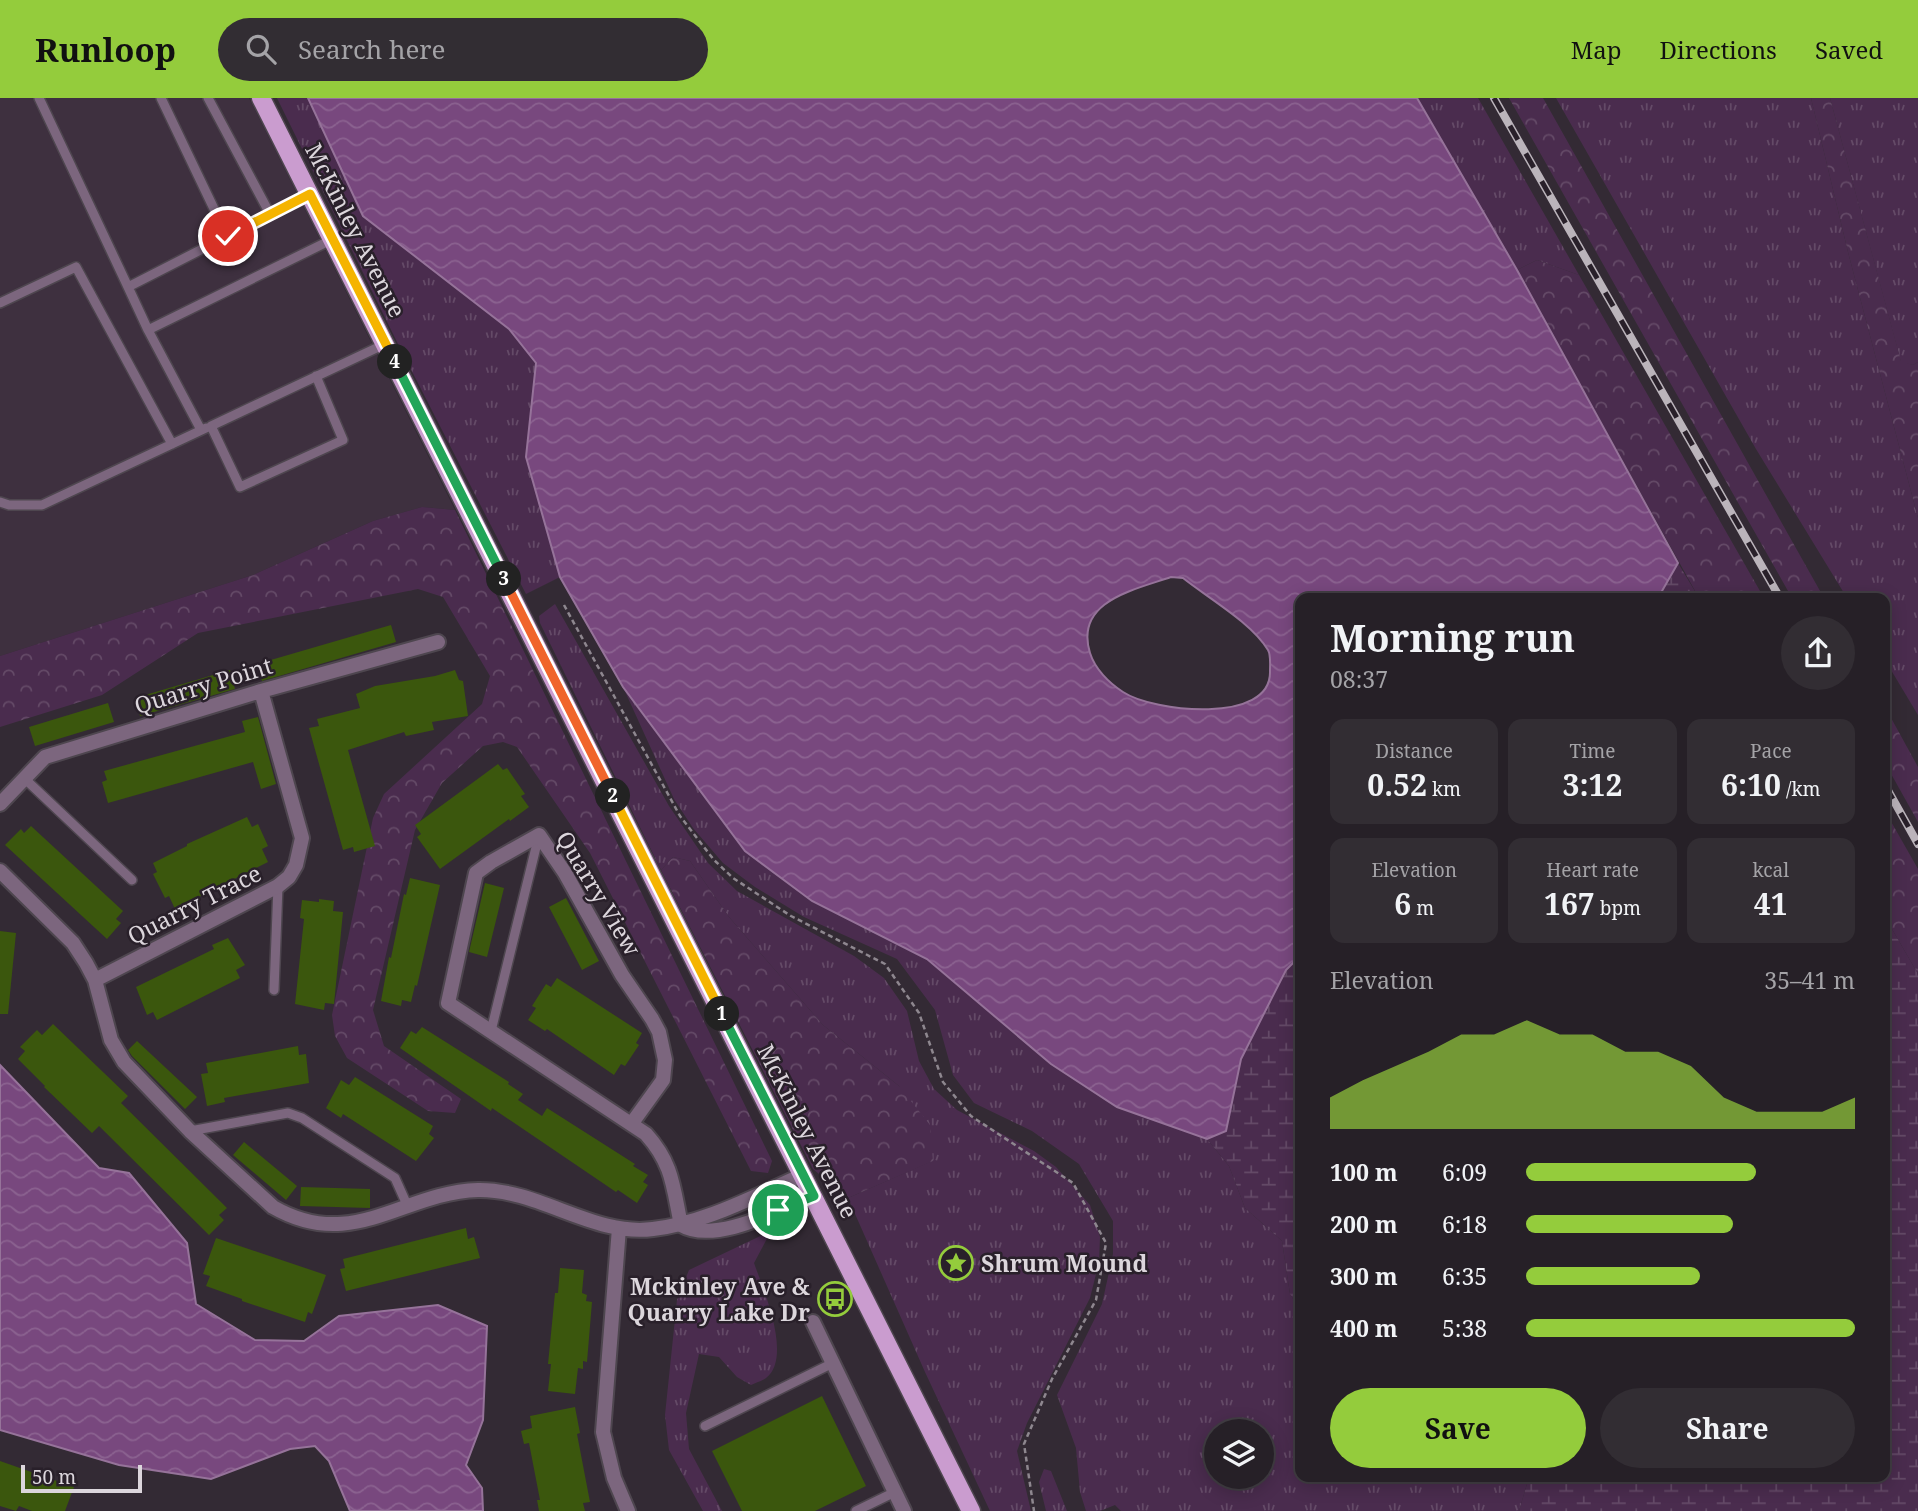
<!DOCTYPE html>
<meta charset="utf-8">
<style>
:root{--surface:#262027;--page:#322d33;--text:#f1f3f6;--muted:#a4a3a7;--line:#423e44;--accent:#94cc3c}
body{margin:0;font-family:"Noto Serif",serif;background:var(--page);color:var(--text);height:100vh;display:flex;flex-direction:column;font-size:26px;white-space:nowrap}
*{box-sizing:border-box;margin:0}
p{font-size:23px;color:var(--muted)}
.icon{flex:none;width:38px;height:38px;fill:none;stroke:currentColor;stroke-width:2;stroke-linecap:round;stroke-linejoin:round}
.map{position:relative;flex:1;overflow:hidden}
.details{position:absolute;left:1295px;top:495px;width:595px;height:889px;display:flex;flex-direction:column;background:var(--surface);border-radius:14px;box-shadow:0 4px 18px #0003,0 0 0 2px var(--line)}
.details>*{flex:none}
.fabs{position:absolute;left:1204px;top:1321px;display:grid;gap:14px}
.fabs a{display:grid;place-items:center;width:70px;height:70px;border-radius:50%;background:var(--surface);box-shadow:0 4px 18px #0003,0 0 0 2px var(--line);font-size:35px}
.scale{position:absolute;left:21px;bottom:18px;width:121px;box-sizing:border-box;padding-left:7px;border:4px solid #dcd6dc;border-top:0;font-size:19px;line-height:24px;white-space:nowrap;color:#dcd6dc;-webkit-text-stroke:5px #29202a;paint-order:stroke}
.pin{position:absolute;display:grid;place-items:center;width:60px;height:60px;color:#fff;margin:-30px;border:4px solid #fff;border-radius:50%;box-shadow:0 2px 7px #0007}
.km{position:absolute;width:35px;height:35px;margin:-18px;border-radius:50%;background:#222;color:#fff;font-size:19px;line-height:35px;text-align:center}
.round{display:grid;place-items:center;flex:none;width:74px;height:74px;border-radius:37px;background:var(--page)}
.overview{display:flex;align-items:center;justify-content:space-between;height:119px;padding:0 35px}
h1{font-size:38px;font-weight:700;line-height:52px}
.stats{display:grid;grid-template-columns:repeat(3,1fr);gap:10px;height:119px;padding:7px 35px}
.stats div{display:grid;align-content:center;border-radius:14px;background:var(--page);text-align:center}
.stats b{font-size:30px;font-weight:700}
.stats small{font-size:19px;font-weight:400}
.stats p{font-size:19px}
.chart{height:196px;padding:14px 35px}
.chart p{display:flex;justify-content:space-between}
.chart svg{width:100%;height:126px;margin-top:7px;fill:var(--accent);opacity:.7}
.button{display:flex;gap:14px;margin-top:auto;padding:14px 35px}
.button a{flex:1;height:80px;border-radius:42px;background:var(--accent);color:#111;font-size:28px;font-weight:700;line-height:80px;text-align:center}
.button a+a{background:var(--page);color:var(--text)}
ul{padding:0 35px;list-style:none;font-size:23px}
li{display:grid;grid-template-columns:112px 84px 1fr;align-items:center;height:52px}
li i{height:18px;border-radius:9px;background:var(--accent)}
header{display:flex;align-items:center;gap:42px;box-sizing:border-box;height:98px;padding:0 35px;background:var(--accent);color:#111}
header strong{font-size:33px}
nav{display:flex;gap:38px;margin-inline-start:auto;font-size:24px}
.search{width:490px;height:63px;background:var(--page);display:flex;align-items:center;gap:18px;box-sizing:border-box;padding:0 24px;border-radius:38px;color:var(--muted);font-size:26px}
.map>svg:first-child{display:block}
.built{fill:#3e303f}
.grass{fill:url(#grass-tufts);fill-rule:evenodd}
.forest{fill:url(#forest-crowns)}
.wetland{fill:url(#wetland-marsh)}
.water{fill:url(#water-waves);stroke:#96739a;stroke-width:2;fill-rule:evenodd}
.building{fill:#3b570d}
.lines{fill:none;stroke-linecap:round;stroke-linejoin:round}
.lane-casing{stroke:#4e464f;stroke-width:12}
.street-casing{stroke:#4e464f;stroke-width:18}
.primary-casing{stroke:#4e464f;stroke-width:21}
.path{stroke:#8e878f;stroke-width:2.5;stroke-dasharray:5 3.5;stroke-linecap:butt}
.lane{stroke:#7c667e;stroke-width:9}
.street{stroke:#7c667e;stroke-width:14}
.primary{stroke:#ca9ccf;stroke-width:18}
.rail-casing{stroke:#bbb4bb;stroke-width:8}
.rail{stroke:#29202a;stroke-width:5;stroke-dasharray:16;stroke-linecap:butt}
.split-1-casing{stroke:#fff;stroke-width:14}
.split-2-casing{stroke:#fff;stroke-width:14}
.split-3-casing{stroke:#fff;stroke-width:14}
.split-4-casing{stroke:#fff;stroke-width:14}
.split-5-casing{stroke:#fff;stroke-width:14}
.split-1{stroke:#22a559;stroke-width:9}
.split-2{stroke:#f5b400;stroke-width:9}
.split-3{stroke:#f0652b;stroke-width:9}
.split-4{stroke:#22a559;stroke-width:9}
.split-5{stroke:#f5b400;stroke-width:9}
.labels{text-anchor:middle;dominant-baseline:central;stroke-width:5;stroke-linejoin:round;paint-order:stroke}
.street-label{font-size:23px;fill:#dcd6dc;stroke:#29202a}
.poi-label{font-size:23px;font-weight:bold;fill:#dcd6dc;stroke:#29202a;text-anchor:start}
</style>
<header>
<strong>Runloop</strong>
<div class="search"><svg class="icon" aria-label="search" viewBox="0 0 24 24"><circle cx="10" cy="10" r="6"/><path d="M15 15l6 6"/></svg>Search here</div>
<nav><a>Map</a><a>Directions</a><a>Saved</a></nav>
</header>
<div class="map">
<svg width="1918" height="1413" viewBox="0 0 1918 1413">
<defs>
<pattern id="grass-tufts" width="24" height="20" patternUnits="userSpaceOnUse" patternTransform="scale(1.75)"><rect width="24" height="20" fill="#4a2c4e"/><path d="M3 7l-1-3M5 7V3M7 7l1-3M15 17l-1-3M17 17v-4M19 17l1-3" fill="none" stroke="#644a67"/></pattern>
<pattern id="forest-crowns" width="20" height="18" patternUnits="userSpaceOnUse" patternTransform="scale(1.75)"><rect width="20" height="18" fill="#4a2c4e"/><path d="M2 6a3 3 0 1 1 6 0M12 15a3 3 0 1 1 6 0" fill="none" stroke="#644a67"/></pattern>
<pattern id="wetland-marsh" width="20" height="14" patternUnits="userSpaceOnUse" patternTransform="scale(1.75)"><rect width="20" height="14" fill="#4a2c4e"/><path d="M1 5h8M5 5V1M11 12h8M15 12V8" fill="none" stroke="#644a67"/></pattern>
<pattern id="water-waves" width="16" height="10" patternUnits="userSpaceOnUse" patternTransform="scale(1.75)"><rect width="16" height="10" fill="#78487e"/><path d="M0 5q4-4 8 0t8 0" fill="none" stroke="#8b6290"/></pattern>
</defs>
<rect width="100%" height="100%" fill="#332a34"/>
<!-- built -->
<path class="built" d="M 0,0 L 249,0 L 455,412 L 422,409 L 373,423 L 253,477 L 0,558 Z"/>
<!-- grass -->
<path class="grass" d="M 277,0 L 308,0 L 363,118 L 509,231 L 536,265 L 526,359 L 560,479 L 526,496 L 399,248 Z
M 1417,0 L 1478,0 L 1579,177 L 1537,162 L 1517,172 Z
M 1556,0 L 1811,0 L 1848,154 L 1918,420 L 1918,617 L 1885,562 L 1885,500 L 1847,500 L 1756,351 Z
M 1830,0 L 1918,0 L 1918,264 L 1913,267 L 1901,264 Z
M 555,506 L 669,708 L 708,765 L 737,793 L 854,858 L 884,880 L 907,913 L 919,963 L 934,991 L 957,1012 L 1034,1053 L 1056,1069 L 1090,1107 L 1100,1139 L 1099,1164 L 1090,1200 L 1027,1325 L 1017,1353 L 1031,1413 L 990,1413 L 925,1274 L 848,1100 L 932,1063 L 899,988 L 823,927 L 729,819 L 690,763 L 673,759 L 661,772 L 540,525 L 539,518 Z
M 623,589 L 745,753 L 812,803 L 927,861 L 1051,966 L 1117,1009 L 1207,1041 L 1229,1068 L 1245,1110 L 1282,1143 L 1290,1196 L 1300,1212 L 1300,1379 L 1529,1379 L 1519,1413 L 1121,1413 L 1115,1407 L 1100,1413 L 1086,1413 L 1080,1394 L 1076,1350 L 1057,1297 L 1102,1206 L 1113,1156 L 1113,1123 L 1079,1066 L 1032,1033 L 974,1005 L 953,977 L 935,912 L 897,861 L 804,819 L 755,789 L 723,765 L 693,730 L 674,701 ZM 1216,1334 L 1262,1334 L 1262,1379 L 1216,1379 Z
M 771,1133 L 754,1165 C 763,1191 793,1259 766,1280 C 762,1283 755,1285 751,1287 L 737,1279 L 719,1259 L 699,1256 L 686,1315 L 689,1351 L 722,1413 L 703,1413 L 669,1352 L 665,1317 L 677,1202 L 689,1172 Z
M 1044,1371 L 1051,1373 L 1067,1413 L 1046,1413 L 1039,1384 Z"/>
<!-- forest -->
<path class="forest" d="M 1509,0 L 1543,0 L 1824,500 L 1792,500 Z
M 1811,0 L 1830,0 L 1901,263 L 1913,267 L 1918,264 L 1918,420 L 1848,154 Z
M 1537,162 L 1579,177 L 1764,500 L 1699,500 L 1517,172 Z
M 422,409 L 455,412 L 772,1063 L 768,1075 L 751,1073 L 590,755 L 517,649 L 503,644 L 483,648 L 442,685 L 415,732 L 373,912 L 384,948 L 461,1001 L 455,1015 L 428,1013 L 347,960 L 335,938 L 332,917 L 373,720 L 384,696 L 482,606 L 490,578 L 443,499 L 418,491 L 198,535 L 102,597 L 0,629 L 0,558 L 253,477 L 373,423 Z
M 1885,609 L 1918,669 L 1918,724 L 1885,665 Z
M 1885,713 L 1918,771 L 1918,876 L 1885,819 Z
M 673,759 L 690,763 L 729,819 L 823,927 L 899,988 L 930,1027 L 933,1063 L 848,1100 L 813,1071 L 661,772 Z"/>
<!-- wetland -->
<path class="wetland" d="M 1678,465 L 1699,500 L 1658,500 Z
M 1885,819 L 1918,876 L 1918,1413 L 1519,1413 L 1529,1379 L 1885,1379 Z
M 1300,858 L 1300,1212 L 1290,1196 L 1282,1143 L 1245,1110 L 1229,1068 L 1207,1041 L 1226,1033 L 1241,961 L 1286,872 Z"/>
<!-- water -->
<path class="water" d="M 308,0 L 1417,0 L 1517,172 L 1678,465 L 1658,500 L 1300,500 L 1300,858 L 1286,872 L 1241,961 L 1226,1033 L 1207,1041 L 1117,1009 L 1051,966 L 927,861 L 812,803 L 745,753 L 623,589 L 560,479 L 526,359 L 536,265 L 509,231 L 363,118 ZM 1171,479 L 1183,480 C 1208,500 1252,525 1268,552 C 1271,557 1270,566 1270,573 C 1272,627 1153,614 1123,594 C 1109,585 1095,571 1090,555 C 1074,503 1134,492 1171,479 Z
M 0,967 L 99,1070 L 129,1075 L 187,1145 L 196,1206 L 255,1242 L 304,1243 L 339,1218 L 438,1207 L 487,1228 L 483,1322 L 466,1367 L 482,1390 L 483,1413 L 350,1413 L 329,1363 L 315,1348 L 290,1351 L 211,1381 L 119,1367 L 0,1332 Z"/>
<!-- building -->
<path class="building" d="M 391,527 L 396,544 L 262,583 L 257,566 Z
M 230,572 L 235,591 L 140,618 L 135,600 Z
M 455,572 L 459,582 L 463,583 L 468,618 L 432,624 L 434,632 L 406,638 L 404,634 L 348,652 L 375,748 L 354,754 L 353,749 L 343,752 L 309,630 L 319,628 L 317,621 L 360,610 L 356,596 L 375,588 L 435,578 Z
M 108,605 L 114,624 L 35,648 L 29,629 Z
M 258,619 L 276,686 L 261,691 L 253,664 L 108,705 L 102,684 L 107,682 L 104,673 L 245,634 L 242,623 Z
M 498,666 L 503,672 L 507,670 L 525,696 L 521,698 L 529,709 L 510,723 L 509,721 L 440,771 L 417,739 L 421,736 L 415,727 Z
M 247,719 L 252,729 L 258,726 L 268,748 L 262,751 L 268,764 L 175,811 L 169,798 L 165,800 L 153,776 L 157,774 L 153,765 L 187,748 L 187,746 Z
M 31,728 L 123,813 L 116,821 L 121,825 L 107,841 L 5,747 L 21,731 L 24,735 Z
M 410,780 L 440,787 L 417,888 L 415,887 L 411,904 L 402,902 L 401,908 L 381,903 L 389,859 L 391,860 L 404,796 L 406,797 Z
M 485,785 L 504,790 L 487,859 L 469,854 Z
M 566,800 L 599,863 L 582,872 L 549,809 Z
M 319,801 L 334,803 L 333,813 L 343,814 L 334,906 L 325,905 L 324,912 L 295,906 L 304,821 L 300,820 L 302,802 L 319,804 Z
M 0,833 L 16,835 L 8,916 L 0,916 Z
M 228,840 L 245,867 L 236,872 L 240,880 L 157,922 L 153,914 L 147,917 L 136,889 L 214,851 L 212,847 Z
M 557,880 L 642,935 L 636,945 L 639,947 L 625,968 L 621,966 L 614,977 L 547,931 L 545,933 L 528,922 L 536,910 L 532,908 L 546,886 L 551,889 Z
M 53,926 L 128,998 L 121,1005 L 227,1110 L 219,1117 L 224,1122 L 209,1137 L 99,1028 L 92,1035 L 44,989 L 45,988 L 18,961 L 25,953 L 20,949 L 37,932 L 42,937 Z
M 422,929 L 509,984 L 508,986 L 523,996 L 518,1002 L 542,1018 L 547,1010 L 635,1066 L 633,1068 L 648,1077 L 643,1084 L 648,1087 L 637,1105 L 618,1092 L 616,1094 L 492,1010 L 491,1013 L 400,950 L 411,933 L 416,936 Z
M 137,943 L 197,999 L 185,1011 L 132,958 L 128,952 Z
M 298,948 L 299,957 L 306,956 L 309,985 L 224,1000 L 225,1004 L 207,1008 L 201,976 L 208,975 L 206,965 Z
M 355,979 L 433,1028 L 429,1036 L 434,1040 L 416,1063 L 343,1016 L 341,1020 L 326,1010 L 341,982 L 349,987 Z
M 244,1044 L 297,1088 L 286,1102 L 233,1057 Z
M 301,1089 L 370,1091 L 370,1110 L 300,1108 Z
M 466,1130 L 468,1141 L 474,1139 L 480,1160 L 346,1193 L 340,1171 L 345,1170 L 343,1161 Z
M 216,1140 L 326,1177 L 312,1216 L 308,1214 L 305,1224 L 242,1203 L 242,1201 L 206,1188 L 210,1178 L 203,1176 Z
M 560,1170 L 584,1172 L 582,1195 L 587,1197 L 586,1203 L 592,1204 L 587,1264 L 583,1263 L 583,1271 L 578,1270 L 575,1296 L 548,1293 L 551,1266 L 548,1266 L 555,1195 L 558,1195 Z
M 822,1298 L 866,1388 L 815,1413 L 742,1413 L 712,1353 Z
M 575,1309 L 580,1335 L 577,1336 L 590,1404 L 583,1405 L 585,1413 L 539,1413 L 537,1402 L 540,1402 L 529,1345 L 524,1346 L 521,1333 L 532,1330 L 530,1318 Z
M 0,1363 L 74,1389 L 65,1413 L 32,1413 L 19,1408 L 16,1413 L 0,1408 Z"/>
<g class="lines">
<!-- lane casing -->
<g class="lane-casing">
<path id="lane" d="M 39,0 L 128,189
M 161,0 L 227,138
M 208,0 L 270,116
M 0,205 L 76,169 L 172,346
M 148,232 L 128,189 L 310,96
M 316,278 L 343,342 L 240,389 L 211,328 L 385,246
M 201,332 L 148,232 L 333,141
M 0,404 L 9,407 L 42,407 L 206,330
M 24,680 L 132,782
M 274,892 L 278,788
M 491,933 L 539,737
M 190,1033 L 288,1015 L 302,1020 L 395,1080 L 408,1109
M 705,1328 L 833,1265
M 856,1413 L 895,1394"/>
</g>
<!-- street casing -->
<g class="street-casing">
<path id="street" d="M 0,706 L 45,659 L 261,593 L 438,544
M 0,773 L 73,845 L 86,865 L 95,882 L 111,942 L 124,964 L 190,1033 L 273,1109 C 353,1155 403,1094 478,1092 C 539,1091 594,1139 653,1131 C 706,1125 754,1098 803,1077
M 95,882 L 278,788 L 289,779 L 296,767 L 302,740 L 261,593
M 632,1025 L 663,982 L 665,962 L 659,934 L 652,921 L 622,877 L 565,775 L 539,737 L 491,764 L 476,775 L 448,905 L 646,1036 C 673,1066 673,1089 681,1127
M 681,1127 C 715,1147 780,1111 814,1098
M 619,1130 L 603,1334 L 614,1380 L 628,1413
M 813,1224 L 904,1413"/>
</g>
<!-- primary casing -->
<g class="primary-casing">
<path id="primary" d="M 261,0 L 971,1413"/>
</g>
<!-- path -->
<path class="path" d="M 564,507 L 680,718 L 714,762 L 733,780 L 791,818 L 885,866 L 919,915 L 943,984 L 971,1018 L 1073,1085 L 1106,1145 L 1096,1202 L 1052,1281 L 1024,1346 L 1034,1413"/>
<!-- lane -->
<use href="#lane" class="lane"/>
<!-- street -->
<use href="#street" class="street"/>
<!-- primary -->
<use href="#primary" class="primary"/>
<!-- rail casing -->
<g class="rail-casing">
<path id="rail" d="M 1494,0 L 1780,500
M 1885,687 L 1918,746"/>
</g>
<!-- rail -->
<use href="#rail" class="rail"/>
</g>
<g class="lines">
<!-- split-1 casing -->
<g class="split-1-casing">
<path id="split-1" d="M 722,916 L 814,1098 L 778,1112"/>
</g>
<!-- split-2 casing -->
<g class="split-2-casing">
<path id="split-2" d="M 613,698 L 722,916"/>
</g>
<!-- split-3 casing -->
<g class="split-3-casing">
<path id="split-3" d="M 504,481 L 613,698"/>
</g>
<!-- split-4 casing -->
<g class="split-4-casing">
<path id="split-4" d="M 395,264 L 504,481"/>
</g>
<!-- split-5 casing -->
<g class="split-5-casing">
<path id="split-5" d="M 228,138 L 310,96 L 395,264"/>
</g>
<!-- split-1 -->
<use href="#split-1" class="split-1"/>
<!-- split-2 -->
<use href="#split-2" class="split-2"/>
<!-- split-3 -->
<use href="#split-3" class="split-3"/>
<!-- split-4 -->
<use href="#split-4" class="split-4"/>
<!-- split-5 -->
<use href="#split-5" class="split-5"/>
</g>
<!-- icons -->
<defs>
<g id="sight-ring" transform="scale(1.75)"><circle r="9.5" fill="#29202a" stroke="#94cc3c" stroke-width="1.5"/><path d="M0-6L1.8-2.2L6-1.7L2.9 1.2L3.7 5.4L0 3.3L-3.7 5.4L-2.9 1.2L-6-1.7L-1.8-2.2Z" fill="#94cc3c"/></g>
<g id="bus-ring" transform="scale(1.75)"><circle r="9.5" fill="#29202a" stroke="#94cc3c" stroke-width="1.5"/><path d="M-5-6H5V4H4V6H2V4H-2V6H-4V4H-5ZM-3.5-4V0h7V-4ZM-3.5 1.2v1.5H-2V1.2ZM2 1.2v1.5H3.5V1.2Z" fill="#94cc3c"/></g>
</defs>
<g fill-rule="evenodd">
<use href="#sight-ring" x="956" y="1165"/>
<use href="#bus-ring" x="835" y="1201"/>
</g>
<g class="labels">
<!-- street labels -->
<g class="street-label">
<text transform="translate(356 132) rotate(63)">McKinley Avenue</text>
<text transform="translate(203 587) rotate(-17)">Quarry Point</text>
<text transform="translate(599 795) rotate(59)">Quarry View</text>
<text transform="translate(194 806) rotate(-27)">Quarry Trace</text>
<text transform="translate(808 1033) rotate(63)">McKinley Avenue</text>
</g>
<!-- poi labels -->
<g class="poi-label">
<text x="981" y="1165">Shrum Mound</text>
<text x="810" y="1188" text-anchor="end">Mckinley Ave &amp;<tspan x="810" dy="26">Quarry Lake Dr</tspan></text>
</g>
</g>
</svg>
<div class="fabs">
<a><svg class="icon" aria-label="layers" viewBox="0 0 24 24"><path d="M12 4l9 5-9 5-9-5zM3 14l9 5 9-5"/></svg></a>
</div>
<div class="scale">50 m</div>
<div class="pin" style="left:778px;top:1112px;background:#1e9e55"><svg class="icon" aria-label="arrive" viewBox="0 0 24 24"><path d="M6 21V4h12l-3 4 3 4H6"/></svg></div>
<div class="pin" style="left:228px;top:138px;background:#d93025"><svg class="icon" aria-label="check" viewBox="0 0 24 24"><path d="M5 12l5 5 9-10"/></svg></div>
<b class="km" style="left:722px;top:916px">1</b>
<b class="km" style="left:613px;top:698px">2</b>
<b class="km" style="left:504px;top:481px">3</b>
<b class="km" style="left:395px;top:264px">4</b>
<section class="details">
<div class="overview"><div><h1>Morning run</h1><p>08:37</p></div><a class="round"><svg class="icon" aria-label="share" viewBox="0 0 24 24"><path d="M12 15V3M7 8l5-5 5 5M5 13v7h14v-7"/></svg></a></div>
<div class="stats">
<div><p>Distance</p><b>0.52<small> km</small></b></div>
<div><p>Time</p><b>3:12</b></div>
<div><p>Pace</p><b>6:10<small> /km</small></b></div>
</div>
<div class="stats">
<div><p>Elevation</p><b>6<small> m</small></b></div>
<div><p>Heart rate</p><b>167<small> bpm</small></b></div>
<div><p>kcal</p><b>41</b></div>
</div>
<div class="chart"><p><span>Elevation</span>35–41 m</p>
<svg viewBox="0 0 160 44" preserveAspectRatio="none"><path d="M0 44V33L10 27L20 22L30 17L40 11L50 11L60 6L70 11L80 11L90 17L100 17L110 22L120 33L130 38L140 38L150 38L160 33V44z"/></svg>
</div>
<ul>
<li><b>100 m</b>6:09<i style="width:70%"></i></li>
<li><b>200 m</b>6:18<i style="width:63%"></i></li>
<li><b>300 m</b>6:35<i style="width:53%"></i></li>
<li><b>400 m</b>5:38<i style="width:100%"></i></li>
</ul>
<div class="button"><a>Save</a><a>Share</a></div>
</section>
</div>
